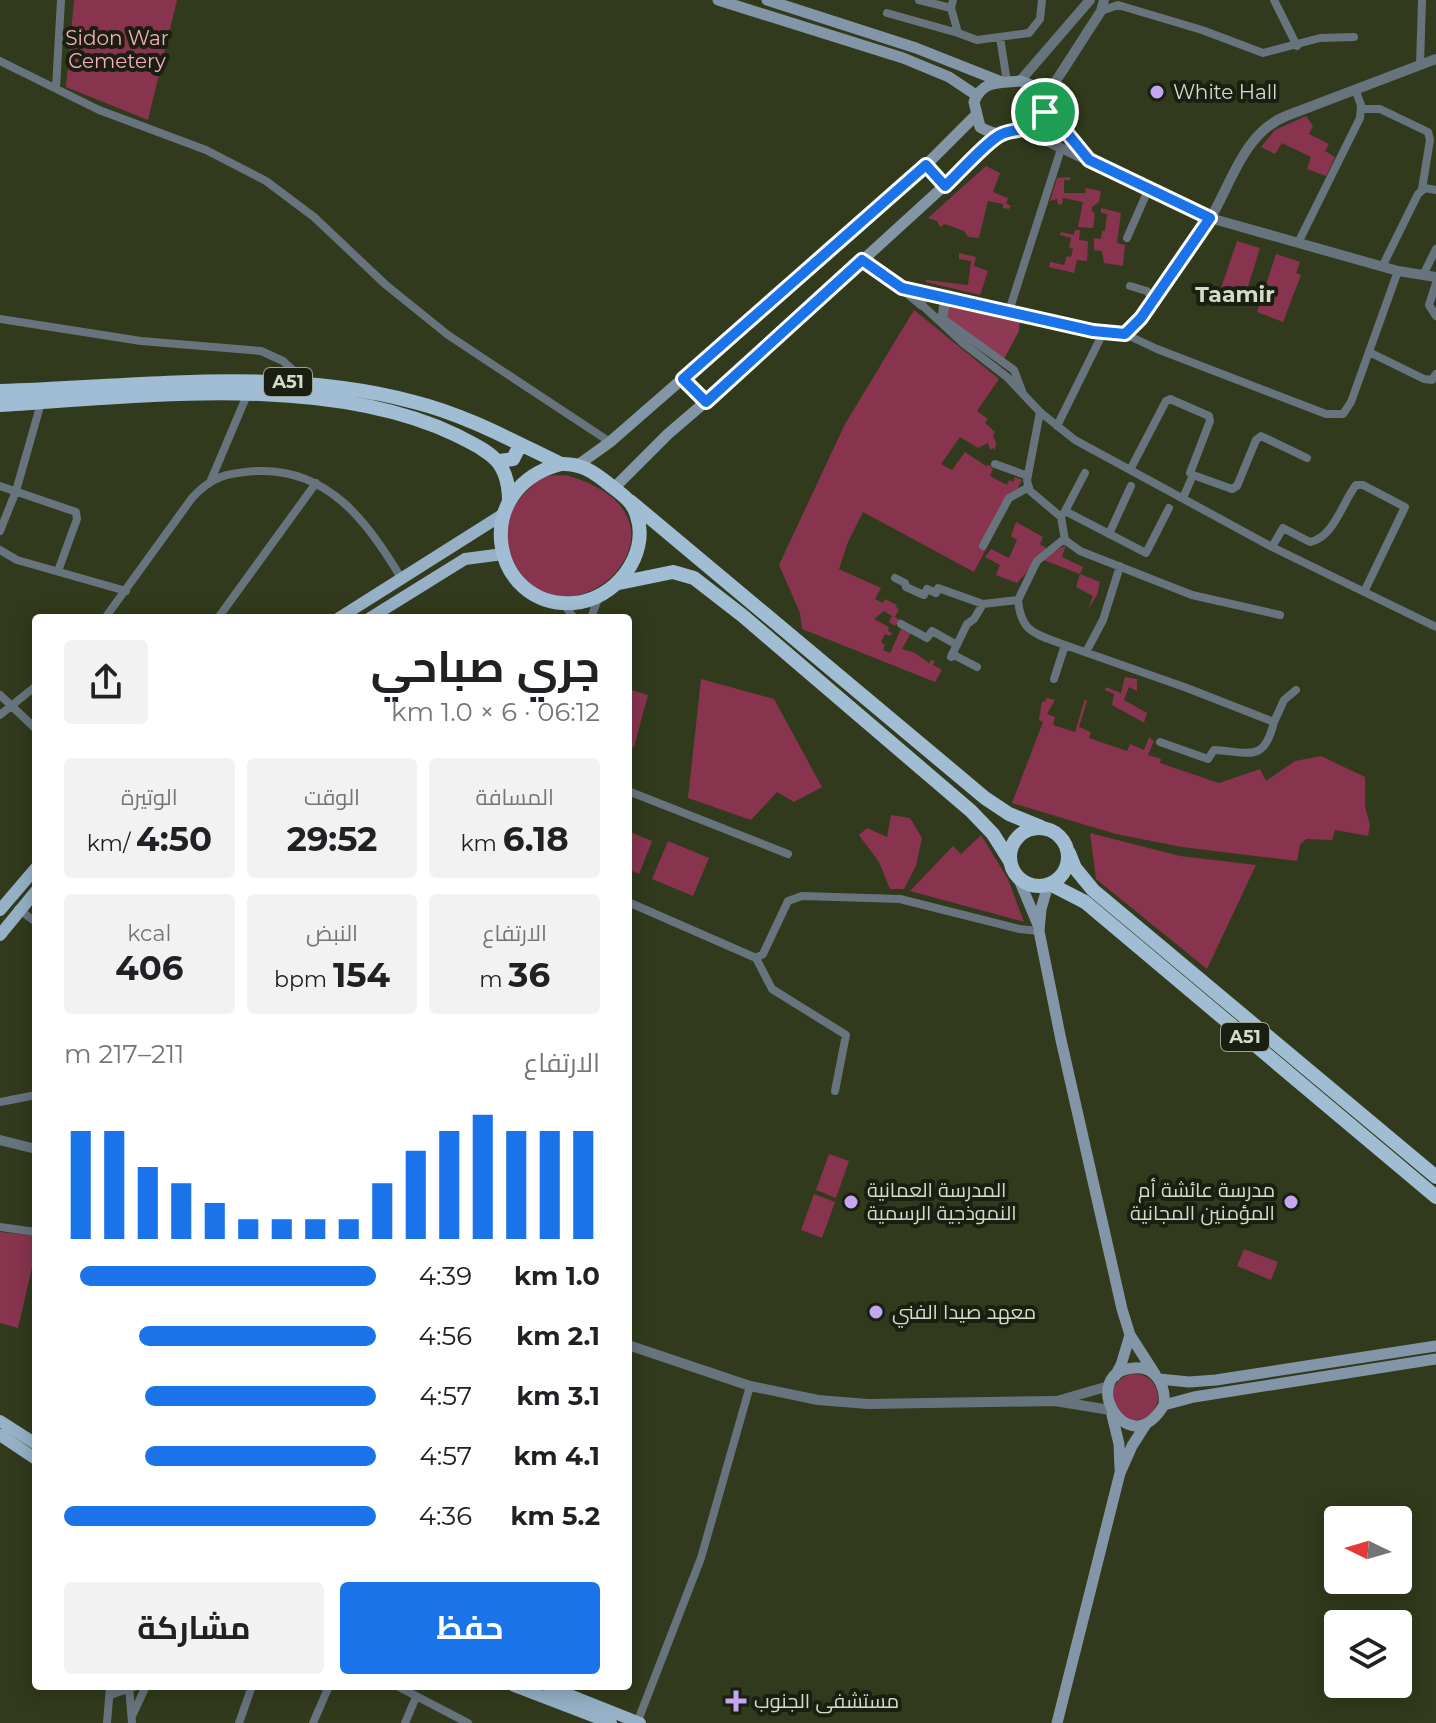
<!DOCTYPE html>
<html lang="ar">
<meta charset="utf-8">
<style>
:root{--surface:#fff;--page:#f2f2f2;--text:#202124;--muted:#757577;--accent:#1a73e8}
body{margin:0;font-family:Montserrat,Cairo,sans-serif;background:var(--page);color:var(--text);direction:rtl;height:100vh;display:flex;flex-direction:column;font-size:30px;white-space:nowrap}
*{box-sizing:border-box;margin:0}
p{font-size:26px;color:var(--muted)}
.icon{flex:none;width:44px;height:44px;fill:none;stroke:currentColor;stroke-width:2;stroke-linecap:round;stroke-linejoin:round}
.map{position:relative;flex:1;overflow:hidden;direction:ltr}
.sheet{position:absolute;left:32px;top:614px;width:600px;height:1076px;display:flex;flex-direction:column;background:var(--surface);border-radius:8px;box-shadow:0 4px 20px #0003;direction:rtl}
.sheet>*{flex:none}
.needle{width:52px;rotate:275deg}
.fabs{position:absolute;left:1324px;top:1506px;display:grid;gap:16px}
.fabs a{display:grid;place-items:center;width:88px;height:88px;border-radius:8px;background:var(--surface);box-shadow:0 4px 20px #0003;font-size:40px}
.pin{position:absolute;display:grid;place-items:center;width:68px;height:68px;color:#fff;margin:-34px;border:4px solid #fff;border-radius:50%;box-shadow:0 2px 8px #0007}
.round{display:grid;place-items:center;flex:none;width:84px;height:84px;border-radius:8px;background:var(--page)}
.overview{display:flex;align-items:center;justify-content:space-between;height:136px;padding:0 32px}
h1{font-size:44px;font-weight:700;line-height:60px}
.stats{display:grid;grid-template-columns:repeat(3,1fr);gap:12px;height:136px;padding:8px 32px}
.stats div{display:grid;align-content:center;border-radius:8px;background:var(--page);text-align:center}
.stats b{font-size:34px;font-weight:700}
.stats small{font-size:22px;font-weight:400}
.stats p{font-size:22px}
.chart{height:224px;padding:16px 32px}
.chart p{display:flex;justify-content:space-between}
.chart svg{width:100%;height:144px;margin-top:8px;stroke:var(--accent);stroke-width:6}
.primary-button{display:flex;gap:16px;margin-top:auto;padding:16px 32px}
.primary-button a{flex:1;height:92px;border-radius:8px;background:var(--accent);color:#fff;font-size:32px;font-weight:700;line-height:92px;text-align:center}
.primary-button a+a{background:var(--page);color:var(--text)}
ul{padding:0 32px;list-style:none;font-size:26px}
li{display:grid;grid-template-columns:128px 96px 1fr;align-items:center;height:60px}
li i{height:20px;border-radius:10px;background:var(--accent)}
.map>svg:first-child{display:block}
.green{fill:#88344f}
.forest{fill:#8f3a55}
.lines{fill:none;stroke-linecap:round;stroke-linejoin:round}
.minor{stroke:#67747e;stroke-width:8}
.tertiary{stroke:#67747e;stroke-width:10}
.secondary{stroke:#8296a7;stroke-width:11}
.primary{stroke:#96b1c6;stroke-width:12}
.trunk{stroke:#a0bdd4;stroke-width:14}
.route-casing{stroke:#fff;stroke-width:16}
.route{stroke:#1a73e8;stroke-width:10}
.poi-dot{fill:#c5a6f1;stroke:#1b1f12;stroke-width:3}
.labels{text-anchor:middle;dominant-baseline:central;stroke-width:8;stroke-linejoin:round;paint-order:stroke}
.shield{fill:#1b1f12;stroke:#9da392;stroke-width:2}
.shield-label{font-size:18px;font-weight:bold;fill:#d5dbc9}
.park-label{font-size:20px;fill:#f6acbe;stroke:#1b1f12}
.poi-label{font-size:20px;fill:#d5dbc9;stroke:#1b1f12;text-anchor:start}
.neighbourhood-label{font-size:22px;font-weight:bold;fill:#d5dbc9;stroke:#1b1f12}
</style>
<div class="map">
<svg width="1436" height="1723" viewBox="0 0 1436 1723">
<rect width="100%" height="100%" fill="#313a1c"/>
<!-- green -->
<path class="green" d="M 74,0 L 177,0 L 148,120 L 66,87 Z
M 1306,116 L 1313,126 L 1309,134 L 1329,144 L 1325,151 L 1335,157 L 1326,176 L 1307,169 L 1311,157 L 1282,143 L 1275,154 L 1261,147 L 1275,130 Z
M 986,166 L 1000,173 L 993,192 L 1008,198 L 1006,203 L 1011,206 L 1009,209 L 1003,208 L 1003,204 L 988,201 L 979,238 L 968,237 L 964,231 L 945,224 L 940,227 L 937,221 L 928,218 Z
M 1070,177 L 1070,180 L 1064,180 L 1064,193 L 1085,193 L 1086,188 L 1101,191 L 1099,202 L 1092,207 L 1092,212 L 1095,213 L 1093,228 L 1078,227 L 1083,202 L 1063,198 L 1062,205 L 1058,204 L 1057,199 L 1050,201 L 1057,178 Z
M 1101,208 L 1121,213 L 1117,243 L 1125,245 L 1123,266 L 1104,263 L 1102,251 L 1094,250 L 1094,238 L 1101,239 L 1102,231 L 1105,231 L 1107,214 L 1101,213 Z
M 1075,230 L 1080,230 L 1079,240 L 1088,241 L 1087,261 L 1077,260 L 1074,273 L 1049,267 L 1050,262 L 1064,265 L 1067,256 L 1071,257 L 1073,249 L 1069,247 L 1071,238 L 1060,235 L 1061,232 L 1074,235 Z
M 1237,241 L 1260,248 L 1242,306 L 1218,297 Z
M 959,253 L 976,257 L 974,266 L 988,271 L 980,295 L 926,282 L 926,280 L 968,285 L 971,261 L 959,259 Z
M 1276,254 L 1300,262 L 1296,273 L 1301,275 L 1283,322 L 1257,312 Z
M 914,310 L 999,379 L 977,411 L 988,419 L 985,423 L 995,432 L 993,436 L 996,443 L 995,450 L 993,448 L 990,450 L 988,443 L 978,448 L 960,437 L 941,464 L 952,470 L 965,452 L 986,466 L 989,465 L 993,469 L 990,476 L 1007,485 L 1009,480 L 1013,482 L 1015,477 L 1022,480 L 974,572 L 863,512 L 848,542 L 839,569 L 881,588 L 875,599 L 883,603 L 885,599 L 897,605 L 896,608 L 899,609 L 895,617 L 900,620 L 895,626 L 889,622 L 892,616 L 884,611 L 874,619 L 889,627 L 888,631 L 892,633 L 890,636 L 885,634 L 881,642 L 885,645 L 883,650 L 890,653 L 901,629 L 911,633 L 902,649 L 915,653 L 929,663 L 931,660 L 935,661 L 933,665 L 942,670 L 935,682 L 802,629 L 800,613 L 779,565 L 845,424 Z
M 565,475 C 721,517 559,670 510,554 C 495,518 519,499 542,476 Z
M 1016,522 L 1043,537 L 1040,544 L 1048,549 L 1017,583 L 996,575 L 1000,565 L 985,557 L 991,549 L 1009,558 L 1017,540 L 1011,536 Z
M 1066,545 L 1062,557 L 1083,567 L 1080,574 L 1100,582 L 1097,595 L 1088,609 L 1093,596 L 1076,587 L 1080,574 L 1041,559 Z
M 1125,677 L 1137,679 L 1137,691 L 1129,687 L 1124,700 L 1147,713 L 1144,722 L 1150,726 L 1112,705 L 1114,694 L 1105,690 L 1106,687 L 1121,693 Z
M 701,679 L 774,699 L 822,787 L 794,802 L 777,792 L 751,820 L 688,798 Z
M 628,689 L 648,695 L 634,747 L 628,746 Z
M 1046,698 L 1055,700 L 1047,714 L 1055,717 L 1053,725 L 1075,732 L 1085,699 L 1087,701 L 1079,727 L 1091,732 L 1089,738 L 1127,751 L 1130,744 L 1144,750 L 1149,737 L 1154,741 L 1148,755 L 1161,759 L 1160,763 L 1219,783 L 1260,769 L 1266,781 L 1295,761 L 1321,756 L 1365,777 L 1365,807 L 1370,825 L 1368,836 L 1335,830 L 1332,840 L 1306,839 L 1300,845 L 1297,861 L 1182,847 L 1116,834 L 1012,803 L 1043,722 L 1039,720 L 1042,701 L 1045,702 Z
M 891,815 L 910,818 L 922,838 L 916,866 L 904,889 L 890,889 L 879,862 L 859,835 L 867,828 L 887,837 Z
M 628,831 L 652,841 L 639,874 L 628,869 Z
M 1090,833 L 1180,856 L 1256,865 L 1207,969 L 1096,879 Z
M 981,835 L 1008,879 L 1024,922 L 910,891 L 953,846 L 961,854 Z
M 668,841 L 709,858 L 693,896 L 652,879 Z
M 829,1154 L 849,1161 L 836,1198 L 816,1190 Z
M 814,1194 L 835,1202 L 822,1238 L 801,1230 Z
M 0,1232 L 36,1236 L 36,1251 L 18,1328 L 0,1323 Z
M 1244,1249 L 1278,1262 L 1271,1280 L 1237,1266 Z
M1112 1397a23 23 0 1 1 46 0a23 23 0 1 1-46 0Z"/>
<!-- forest -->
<path class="forest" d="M 956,303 L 1020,318 L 1019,331 L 1004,359 L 945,317 L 950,304 Z"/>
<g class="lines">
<!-- minor -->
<path class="minor" d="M 919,0 L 951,8
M 953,0 L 951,8 L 958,33 L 977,40 L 1029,33 L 1040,19 L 1042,0
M 1274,0 L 1297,46
M 1101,11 L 1118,5 L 1202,30 L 1263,53 L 1320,38 L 1354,37
M 887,13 L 958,33
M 1000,37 L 1007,82
M 0,61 L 99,110 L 206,150 L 266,181 L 314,217 L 386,285 L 448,335 L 610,442
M 1420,65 L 1422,0
M 56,88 L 61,0
M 1362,109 L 1380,109 L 1428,132 L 1430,140 L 1422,189
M 1127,238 L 1149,188
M 1298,243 L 1360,118 L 1361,105 L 1355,89
M 1382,267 L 1418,194 L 1425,188 L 1436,190
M 1423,275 L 1436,249
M 1436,283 L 1429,305 L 1436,316
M 1130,286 L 1147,291 L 1154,301
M 922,305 L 963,343 L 1007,377 L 1040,412 L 1075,440 L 1272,547 L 1436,627
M 1009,311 L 1061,149
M 0,319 L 141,341 L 261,351 L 283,361 L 294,371 L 300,382
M 946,321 L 1014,370 L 1022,391
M 1125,334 L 1157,349 L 1326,414 L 1343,414 L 1351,402 L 1398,271
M 1369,352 L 1424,379 L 1432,380 L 1436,374
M 1040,412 L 1027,480 L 1029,490 L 1061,517 L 1065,540 L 1080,551 L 1192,595 L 1280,615
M 1057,426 L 1103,333
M 995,464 L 1028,476
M 1130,470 L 1166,401 L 1170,399 L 1209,416 L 1210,421 L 1190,473 L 1193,475 L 1232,489 L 1237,486 L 1256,440 L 1261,436 L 1307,458
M 211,480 L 247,395
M 0,486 L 76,512 L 77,519 L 58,571
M 1183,498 L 1193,475
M 1065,511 L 1146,553 L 1169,508
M 1064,513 L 1085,473
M 0,531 L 16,491 L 41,403
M 1109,534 L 1131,486
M 983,546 L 1009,498 L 1029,487
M 1272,547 L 1283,528 L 1310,542 C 1334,537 1342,503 1356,485 L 1363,485 L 1405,507 L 1364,592
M 0,550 L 17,560 L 126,591
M 895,578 L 905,583 L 906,587 L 924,595 L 927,589 L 936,593 L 938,588 L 983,604 L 1018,600 L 1037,561 L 1064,539
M 1018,600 C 1021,634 1037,634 1065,645 L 1054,679
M 563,603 L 574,618
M 105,618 L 192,498 C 212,476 227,473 257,471 C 328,468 368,522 401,578
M 218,618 L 316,483
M 591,618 L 599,596
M 901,624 L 927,638 L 932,631 L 957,645
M 1065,645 L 1187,688 L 1274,722 C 1264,763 1250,752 1214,750 L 1208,759 L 1160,742
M 1086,652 L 1103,620 L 1120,566
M 952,654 L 977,667
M 951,657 L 967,624 L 974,619 L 983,604
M 0,695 L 36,729
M 0,715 L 36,686
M 1274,722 L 1284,700 L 1296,690
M 628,791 L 788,854
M 628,902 L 756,958 L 763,954 L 788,901 L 802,896 L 900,899 L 1019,929 L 1039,931
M 18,909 L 36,922
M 756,958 L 772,989 L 846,1035 L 835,1091
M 0,1102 L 36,1095
M 0,1227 L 36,1232
M 129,1686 L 132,1723
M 397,1686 L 468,1723
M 110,1695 L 137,1686
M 132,1716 L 146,1686
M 107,1723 L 110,1686
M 239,1723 L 252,1686
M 313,1723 L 329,1686
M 405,1723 L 416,1697
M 637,1723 L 701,1558 L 750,1386"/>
<!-- tertiary -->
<path class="tertiary" d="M 1020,81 L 1090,0
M 1045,98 L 1101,11 L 1104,0
M 1045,112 L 1062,127 L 1088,159
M 1025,131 L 1210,218 L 1398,271 L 1436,277
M 862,260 L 902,288 L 1093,331 L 1125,334 C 1156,307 1188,254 1210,219 C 1232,182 1244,133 1286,116 L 1436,59
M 904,290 L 922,305
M 942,319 L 944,307 L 950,298
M 0,1140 L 36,1149
M 628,1345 L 750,1386 L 818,1400 L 868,1404 L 1055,1401 L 1110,1410
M 1057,1401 L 1109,1386"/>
<!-- secondary -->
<path class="secondary" d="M 718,0 L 903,58 L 949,77 L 976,95
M 767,0 L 916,48 L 1002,82
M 1020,81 C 1080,97 1023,154 980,127 L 974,102 C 982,80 1000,83 1020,81 Z
M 926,165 L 945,186
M 683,379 L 706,402
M 578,465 L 610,442 L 915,176 L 975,116
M 614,488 L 668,434 L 739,373 L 1001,134
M 1018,877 L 1038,925
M 1048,885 L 1041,909 L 1039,931 L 1061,1040 L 1122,1309 L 1130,1335 L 1155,1374
M 1115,1376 L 1121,1365 L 1130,1335
M 1159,1379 L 1189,1382 L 1216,1380 L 1436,1346
M 1164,1405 C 1166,1386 1156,1366 1134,1368 C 1076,1372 1127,1467 1164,1405 L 1194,1397 L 1436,1359
M 1112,1415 L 1119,1444 L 1120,1469
M 1057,1723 L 1120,1473 L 1132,1446 L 1146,1424"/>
<!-- primary -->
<path class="primary" d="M 339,618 L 502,515
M 370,618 L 465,559 L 503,554
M 0,910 L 36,868
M 0,935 L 36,891
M 0,1421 L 36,1444
M 0,1435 L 36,1459
M 514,1686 L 611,1723
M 547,1686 L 640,1723"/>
<!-- trunk -->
<path class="trunk" d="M 0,391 C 137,387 280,366 414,402 C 466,415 513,441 561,464
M 0,405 C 140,396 327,373 456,435 C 489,452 508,459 509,499
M 500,461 L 513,459 L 518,449 L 517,443
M 561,464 C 581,463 594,472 610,485 C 621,494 633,501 637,516 C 650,556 614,600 574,603 C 491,609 468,488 561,464 Z
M 630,501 L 985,798 L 1009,814 L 1041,827
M 619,583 L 673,572 L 694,578 L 743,616 L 971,811 L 993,834 L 1010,861
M1010 857a29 29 0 1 1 58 0a29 29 0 1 1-58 0Z
M 1069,853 L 1075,868 L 1093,890 L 1436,1177
M 1050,884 L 1085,902 L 1436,1197"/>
</g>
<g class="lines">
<!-- route casing -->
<g class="route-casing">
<path id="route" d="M 1045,112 L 1062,127 L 1089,160 L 1210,218 L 1141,318 L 1125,334 L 1093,331 L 902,288 L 862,260 L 706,402 L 683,379 L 926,165 L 945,186 C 957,175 989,139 1002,134 C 1019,127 1035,133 1045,112 Z"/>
</g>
<!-- route -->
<use href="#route" class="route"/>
</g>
<!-- markers -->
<g class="poi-dot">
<circle cx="1157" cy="92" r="8"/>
<circle cx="851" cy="1202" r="8"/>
<circle cx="1291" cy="1202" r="8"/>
<circle cx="876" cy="1312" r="8"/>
<path d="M732 1689h8v8h8v8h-8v8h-8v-8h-8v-8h8z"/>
</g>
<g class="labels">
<!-- shield labels -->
<g class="shield">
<rect x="264" y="368" width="48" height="28" rx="6"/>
<rect x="1221" y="1023" width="48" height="28" rx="6"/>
</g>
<g class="shield-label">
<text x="288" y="382">A51</text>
<text x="1245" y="1037">A51</text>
</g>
<!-- park labels -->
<g class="park-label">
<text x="117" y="38">Sidon War<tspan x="117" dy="23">Cemetery</tspan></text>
</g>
<!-- poi labels -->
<g class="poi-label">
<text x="1173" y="92">White Hall</text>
<text x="867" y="1190">المدرسة العمانية<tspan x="867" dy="23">النموذجية الرسمية</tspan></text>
<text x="1275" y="1190" text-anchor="end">مدرسة عائشة أم<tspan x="1275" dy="23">المؤمنين المجانية</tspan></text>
<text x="892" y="1312">معهد صيدا الفني</text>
<text x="754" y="1701">مستشفى الجنوب</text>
</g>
<!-- neighbourhood labels -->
<g class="neighbourhood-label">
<text x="1235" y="294">Taamir</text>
</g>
</g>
</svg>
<div class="fabs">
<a><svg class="needle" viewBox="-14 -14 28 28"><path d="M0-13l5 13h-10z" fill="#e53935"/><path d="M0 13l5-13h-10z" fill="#757577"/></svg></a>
<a><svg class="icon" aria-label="layers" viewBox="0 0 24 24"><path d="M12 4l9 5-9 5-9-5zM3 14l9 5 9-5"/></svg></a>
</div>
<div class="pin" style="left:1045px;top:112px;background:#1e9e55"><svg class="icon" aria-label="arrive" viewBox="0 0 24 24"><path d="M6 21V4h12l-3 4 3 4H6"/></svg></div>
<section class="sheet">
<div class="overview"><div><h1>جري صباحي</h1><p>06:12 · 6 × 1.0 km</p></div><a class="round"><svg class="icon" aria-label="share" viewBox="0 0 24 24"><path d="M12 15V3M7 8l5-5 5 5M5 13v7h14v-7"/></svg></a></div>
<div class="stats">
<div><p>المسافة</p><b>6.18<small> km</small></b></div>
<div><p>الوقت</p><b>29:52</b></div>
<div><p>الوتيرة</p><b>4:50<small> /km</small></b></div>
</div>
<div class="stats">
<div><p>الارتفاع</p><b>36<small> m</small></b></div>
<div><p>النبض</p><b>154<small> bpm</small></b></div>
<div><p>kcal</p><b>406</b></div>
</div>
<div class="chart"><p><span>الارتفاع</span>211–217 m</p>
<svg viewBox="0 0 160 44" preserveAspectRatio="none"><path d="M5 44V11M15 44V11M25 44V22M35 44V27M45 44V33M55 44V38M65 44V38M75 44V38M85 44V38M95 44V27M105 44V17M115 44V11M125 44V6M135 44V11M145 44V11M155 44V11"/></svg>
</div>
<ul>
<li><b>1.0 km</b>4:39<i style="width:95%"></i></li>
<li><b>2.1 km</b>4:56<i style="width:76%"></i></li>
<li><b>3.1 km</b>4:57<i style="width:74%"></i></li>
<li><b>4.1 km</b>4:57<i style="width:74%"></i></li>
<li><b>5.2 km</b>4:36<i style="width:100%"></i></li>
</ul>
<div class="primary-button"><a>حفظ</a><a>مشاركة</a></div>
</section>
</div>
